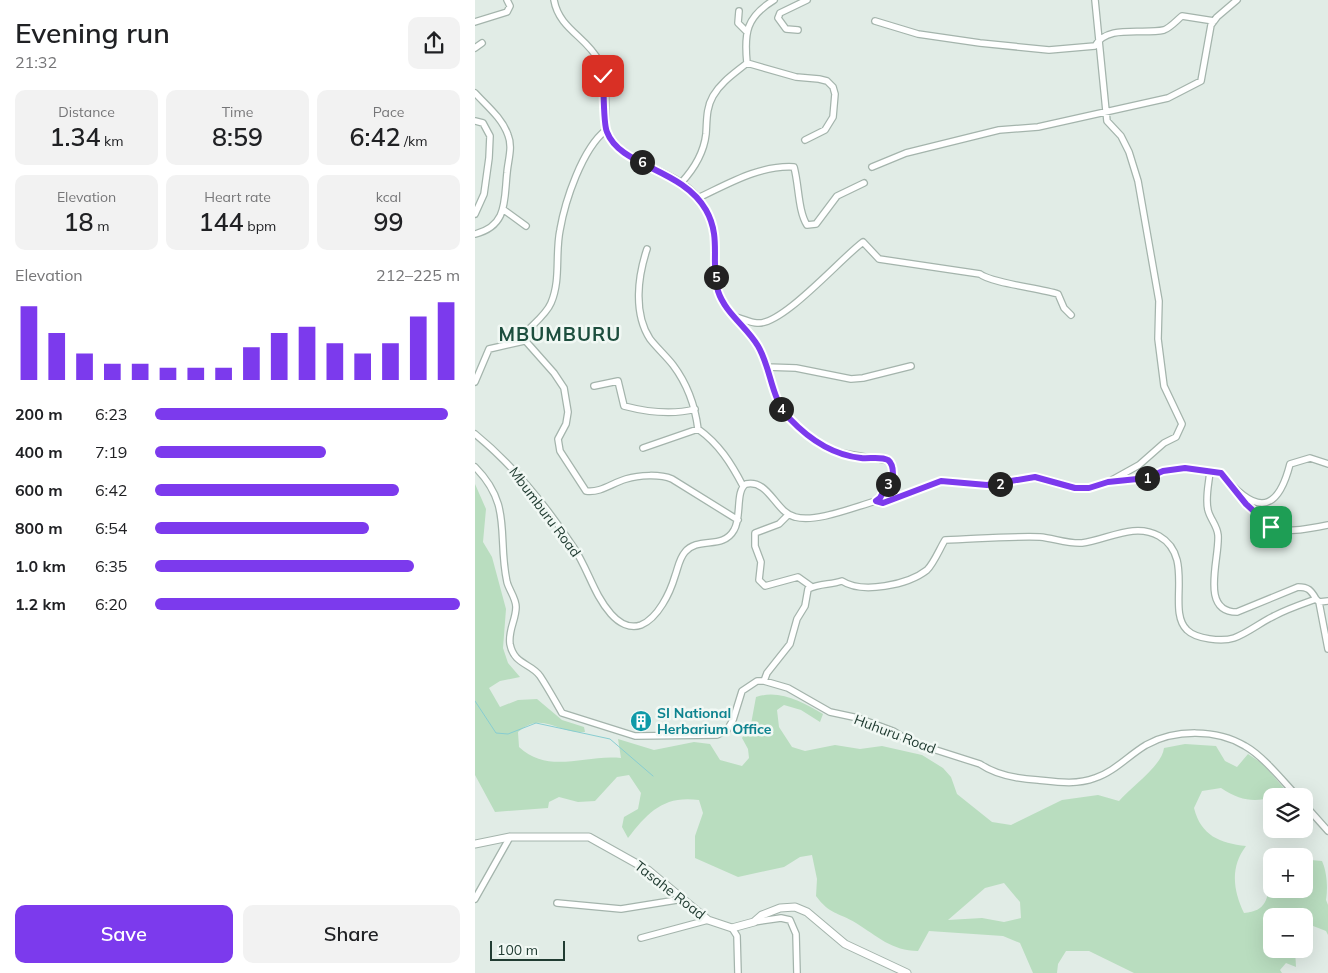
<!DOCTYPE html>
<meta charset="utf-8">
<style>
:root{--surface:#fff;--page:#f2f2f2;--text:#202124;--muted:#757577;--accent:#7c3aed}
body{margin:0;font-family:Mulish,sans-serif;background:var(--page);color:var(--text);height:100vh;display:flex;flex-direction:column;font-size:19px;white-space:nowrap}
*{box-sizing:border-box;margin:0}
p{font-size:16px;color:var(--muted)}
.icon{flex:none;width:28px;height:28px;fill:none;stroke:currentColor;stroke-width:2;stroke-linecap:round;stroke-linejoin:round}
.map{position:relative;flex:1;overflow:hidden}
.drawer{display:flex;flex-direction:column;background:var(--surface);width:475px}
.drawer>*{flex:none}
.tools{position:absolute;left:788px;top:788px;display:grid;gap:10px}
.tools a{display:grid;place-items:center;width:50px;height:50px;border-radius:10px;background:var(--surface);box-shadow:0 5px 20px #0002;font-size:25px}
.scale{position:absolute;left:15px;bottom:12px;width:75px;box-sizing:border-box;padding-left:5px;border:2px solid #213c32;border-top:0;font-size:14px;line-height:18px;white-space:nowrap;color:#213c32;-webkit-text-stroke:4px #f1f8f4;paint-order:stroke}
.pin{position:absolute;display:grid;place-items:center;width:42px;height:42px;color:#fff;margin:-21px;border-radius:10px;box-shadow:0 2px 8px #0006}
.km{position:absolute;width:25px;height:25px;margin:-12px;border-radius:50%;background:#222;color:#fff;font-size:14px;line-height:25px;text-align:center}
.round{display:grid;place-items:center;flex:none;width:52px;height:52px;border-radius:10px;background:var(--page)}
.headline{display:flex;align-items:center;justify-content:space-between;height:85px;padding:0 15px}
h1{font-size:28px;font-weight:600;line-height:38px}
.figures{display:grid;grid-template-columns:repeat(3,1fr);gap:8px;height:85px;padding:5px 15px}
.figures div{display:grid;align-content:center;border-radius:10px;background:var(--page);text-align:center}
.figures b{font-size:25px;font-weight:600}
.figures small{font-size:14px;font-weight:400}
.figures p{font-size:14px}
.chart{height:140px;padding:10px 15px}
.chart p{display:flex;justify-content:space-between}
.chart svg{width:100%;height:90px;margin-top:5px;stroke:var(--accent);stroke-width:6}
.button{display:flex;gap:10px;margin-top:auto;padding:10px 15px}
.button a{flex:1;height:58px;border-radius:10px;background:var(--accent);color:#fff;font-size:20px;font-weight:600;line-height:58px;text-align:center}
.button a+a{background:var(--page);color:var(--text)}
ul{padding:0 15px;list-style:none;font-size:16px}
li{display:grid;grid-template-columns:80px 60px 1fr;align-items:center;height:38px}
li i{height:12px;border-radius:6px;background:var(--accent)}
main{display:flex;flex:1;min-height:0}
.map>svg:first-child{display:block}
.green{fill:#b9ddbf;fill-rule:evenodd}
.lines{fill:none;stroke-linecap:round;stroke-linejoin:round}
.stream{stroke:#88cdd1;stroke-width:1}
.minor-casing{stroke:#a4b4ac;stroke-width:8}
.tertiary-casing{stroke:#a4b4ac;stroke-width:9}
.minor{stroke:#fff;stroke-width:5.5}
.tertiary{stroke:#fff;stroke-width:7}
.route-casing{stroke:#fff;stroke-width:10}
.route{stroke:#7c3aed;stroke-width:6}
.labels{text-anchor:middle;dominant-baseline:central;stroke-width:5;stroke-linejoin:round;paint-order:stroke}
.street-label{font-size:14px;fill:#213c32;stroke:#f1f8f4}
.culture-label{font-size:14px;font-weight:bold;fill:#0d838f;stroke:#f1f8f4;text-anchor:start}
.district-label{font-size:19px;font-weight:bold;letter-spacing:1px;fill:#1d4e3e;stroke:#f1f8f4}
</style>
<main>
<section class="drawer">
<div class="headline"><div><h1>Evening run</h1><p>21:32</p></div><a class="round"><svg class="icon" aria-label="share" viewBox="0 0 24 24"><path d="M12 15V3M7 8l5-5 5 5M5 13v7h14v-7"/></svg></a></div>
<div class="figures">
<div><p>Distance</p><b>1.34<small> km</small></b></div>
<div><p>Time</p><b>8:59</b></div>
<div><p>Pace</p><b>6:42<small> /km</small></b></div>
</div>
<div class="figures">
<div><p>Elevation</p><b>18<small> m</small></b></div>
<div><p>Heart rate</p><b>144<small> bpm</small></b></div>
<div><p>kcal</p><b>99</b></div>
</div>
<div class="chart"><p><span>Elevation</span>212–225 m</p>
<svg viewBox="0 0 160 44" preserveAspectRatio="none"><path d="M5 44V8M15 44V21M25 44V31M35 44V36M45 44V36M55 44V38M65 44V38M75 44V38M85 44V28M95 44V21M105 44V18M115 44V26M125 44V31M135 44V26M145 44V13M155 44V6"/></svg>
</div>
<ul>
<li><b>200 m</b>6:23<i style="width:96%"></i></li>
<li><b>400 m</b>7:19<i style="width:56%"></i></li>
<li><b>600 m</b>6:42<i style="width:80%"></i></li>
<li><b>800 m</b>6:54<i style="width:70%"></i></li>
<li><b>1.0 km</b>6:35<i style="width:85%"></i></li>
<li><b>1.2 km</b>6:20<i style="width:100%"></i></li>
</ul>
<div class="button"><a>Save</a><a>Share</a></div>
</section>
<div class="map">
<svg width="853" height="973" viewBox="0 0 853 973">
<rect width="100%" height="100%" fill="#e1ece6"/>
<!-- green -->
<path class="green" d="M 0,484 L 11,509 L 8,542 L 17,557 L 31,609 L 28,648 L 33,663 L 45,677 L 25,681 L 14,688 L 25,707 L 43,700 L 62,699 L 87,720 L 109,727 L 110,732 C 82,734 68,710 43,732 L 44,747 C 74,775 110,754 146,758 L 143,739 L 179,750 L 219,742 L 235,744 L 245,760 L 267,766 L 274,758 L 273,749 L 267,738 L 276,724 L 281,697 C 304,689 328,702 348,714 L 345,722 L 326,710 L 309,705 L 302,710 L 304,727 L 317,747 L 330,751 L 360,745 L 385,749 L 407,746 L 447,755 L 468,768 L 476,777 L 482,794 L 517,822 L 536,825 L 587,800 L 623,795 L 644,801 C 656,787 687,766 689,748 L 710,744 L 741,746 L 750,761 L 762,767 L 773,754 L 788,764 L 813,793 C 787,801 771,805 746,788 L 727,791 L 719,808 C 726,836 745,843 771,846 C 755,867 758,890 769,913 C 792,911 792,899 796,879 L 796,889 L 829,889 L 829,867 L 836,860 L 847,861 C 852,872 853,888 851,900 L 853,905 L 853,935 L 851,931 L 833,924 L 829,926 L 829,916 L 796,916 L 796,949 L 820,949 L 821,967 L 811,963 L 805,970 L 807,973 L 659,973 L 614,951 L 591,951 L 583,964 L 582,973 L 558,973 L 545,943 L 528,936 L 454,931 L 443,951 C 417,951 402,936 381,923 C 363,912 355,915 341,896 L 342,879 L 337,855 L 325,857 L 309,867 L 263,877 L 220,858 L 220,836 L 228,813 L 224,800 C 189,795 173,812 153,838 L 147,827 L 149,817 L 163,809 L 166,793 L 154,775 L 142,777 L 120,801 L 103,802 L 84,797 L 74,802 L 73,808 L 20,812 L 0,775 ZM 529,883 L 545,902 L 546,918 L 529,922 L 507,918 L 473,920 L 510,888 Z"/>
<g class="lines">
<!-- stream -->
<path class="stream" d="M 0,701 L 21,733 L 33,734 L 61,723 L 135,739 L 178,776"/>
<!-- minor casing -->
<g class="minor-casing">
<path id="minor" d="M 79,0 C 84,29 112,37 124,61 C 134,82 129,108 131,130 C 149,168 198,166 223,198 C 251,235 232,256 244,292 C 251,313 272,327 283,346 C 297,370 295,398 314,418 C 326,431 340,443 356,450 C 367,455 412,459 415,462 C 424,473 410,494 401,501
M 620,0 L 632,121 L 646,136 L 654,152 L 663,181 L 684,301 L 683,339 L 689,386 L 707,424 L 701,437 L 689,443 L 664,465 L 637,480
M 264,11 L 263,23 L 271,31
M 400,21 L 443,34 L 505,43 L 574,50 L 620,46 C 632,24 667,35 689,30 C 695,28 702,20 707,16 L 739,21
M 0,22 L 32,12 L 35,6 L 32,0
M 323,30 L 311,29 L 303,18 L 305,13 L 332,0
M 0,48 L 7,43
M 272,63 L 321,77 L 344,79 L 352,81 L 358,87 L 360,94 L 358,117 L 350,130 L 330,140
M 272,63 C 269,33 271,17 299,0
M 0,93 C 12,106 27,118 33,135 C 38,147 33,160 32,173 C 29,200 33,226 0,234
M 0,121 L 8,123 L 15,136 L 14,158 L 9,194 L 0,214
M 131,130 C 107,149 90,201 85,230 C 80,254 86,280 76,303 C 71,315 57,325 48,335 L 48,338 L 79,373 L 89,388 L 93,412 L 91,424 L 83,439 L 85,451 L 111,491 C 126,493 137,483 151,479 C 164,475 185,474 197,479 L 263,520
M 397,167 L 431,153 L 524,130 L 563,127 L 693,98 L 726,81 L 736,25 L 742,17 L 762,0
M 206,183 C 218,170 229,152 231,134 C 232,121 231,108 238,96 C 246,82 260,73 272,63
M 223,198 C 253,184 284,165 319,167 C 324,185 323,211 332,225 L 341,224 L 362,196 L 389,183
M 29,210 L 51,226
M 172,249 C 163,276 158,313 175,339 C 182,348 191,356 198,365 C 213,385 220,405 223,429 C 244,444 256,463 268,486
M 260,317 C 267,318 275,323 282,323 C 307,326 365,259 388,242 L 404,259 L 505,274 C 516,283 564,288 583,294 L 589,308 L 596,315
M 291,367 L 321,368 L 376,379 L 388,378 L 436,366
M 0,382 L 14,349 L 49,341
M 119,386 L 143,381 L 149,406 C 172,412 198,415 220,409
M 0,434 C 38,465 72,507 99,548 C 113,569 119,595 136,614 C 144,623 155,629 166,625 C 183,618 195,593 200,576 C 203,568 204,559 210,552 C 223,536 248,550 259,530 C 267,517 260,491 271,484 C 294,479 300,512 320,517 C 341,523 379,507 401,501 L 408,503 L 467,481 L 512,485 L 560,477 L 600,488 L 614,488 L 633,482 L 672,478 L 688,471 L 710,468 L 746,473 C 777,510 801,519 815,464 L 835,458 L 853,464
M 168,448 L 223,429
M 0,467 C 38,505 22,536 32,582 C 34,590 41,598 41,607 C 41,620 33,630 35,644 C 39,665 56,663 65,676 C 73,688 80,701 87,713 L 160,736 L 242,735 L 252,730 L 258,720 L 267,691 L 282,681 L 289,681 L 313,688 L 355,712 L 383,718 L 418,731 L 436,742 L 505,764 C 521,775 544,779 563,780 C 582,782 602,785 620,778 C 639,772 654,755 671,745 C 700,729 742,729 770,746 C 788,756 808,781 822,796
M 735,471 C 734,483 730,498 733,510 C 735,519 742,525 743,535 C 745,558 724,612 762,612 L 823,587 C 833,587 836,590 841,599
M 766,498 C 796,535 809,534 853,525
M 313,515 L 304,524 L 280,533 L 280,546 L 286,562 L 284,580 L 290,586 L 323,577 L 337,587
M 853,601 L 844,602 L 853,649
M 289,681 L 292,673 L 315,644 L 322,619 L 330,606 L 333,589 C 344,583 355,585 367,581 C 387,594 433,585 452,570 C 459,563 465,548 470,540 C 501,539 534,536 565,537 C 578,538 593,544 607,543 C 632,540 659,522 684,536 C 721,557 691,610 712,630 C 721,639 747,642 759,638 C 773,633 786,622 799,616 C 812,609 827,604 841,599 L 844,602
M 829,804 L 853,831
M 0,899 L 35,837
M 82,903 L 146,909 L 208,899
M 279,922 L 306,918 L 315,920 L 321,934 L 322,973
M 257,928 L 262,936 L 263,973
M 166,938 L 233,920"/>
</g>
<!-- tertiary casing -->
<g class="tertiary-casing">
<path id="tertiary" d="M 0,844 L 35,837 L 114,837 L 173,870 L 233,920 L 257,928 L 279,922 L 287,915 L 305,908 L 320,907 L 332,912 L 370,944 L 432,973"/>
</g>
<!-- minor -->
<use href="#minor" class="minor"/>
<!-- tertiary -->
<use href="#tertiary" class="tertiary"/>
</g>
<g class="lines">
<!-- route casing -->
<g class="route-casing">
<path id="route" d="M 128,76 C 129,88 128,124 132,132 C 145,167 207,168 231,210 C 247,238 235,263 243,291 C 250,313 272,327 283,346 C 297,370 295,398 315,419 C 334,439 358,455 386,458 C 394,459 406,456 413,460 C 417,463 418,469 418,474 L 405,498 L 401,501 L 408,503 L 466,481 L 512,485 L 560,477 L 600,488 L 614,488 L 633,482 L 672,478 L 688,471 L 710,468 L 746,473 L 771,504 L 796,527"/>
</g>
<!-- route -->
<use href="#route" class="route"/>
</g>
<!-- icons -->
<defs>
<g id="building-disc" transform="scale(1.125)"><circle r="9.5" fill="#0f9aa8" stroke="#f1f8f4"/><path d="M-4-6H4V6H1V3H-1V6H-4ZM-2.5-4.3h1.7v1.8h-1.7ZM.8-4.3h1.7v1.8H.8ZM-2.5-1h1.7V.8h-1.7ZM.8-1h1.7V.8H.8Z" fill="#fff"/></g>
</defs>
<g fill-rule="evenodd">
<use href="#building-disc" x="166" y="721"/>
</g>
<g class="labels">
<!-- street labels -->
<g class="street-label">
<text transform="translate(70 512) rotate(53)">Mbumburu Road</text>
<text transform="translate(420 734) rotate(21)">Huhuru Road</text>
<text transform="translate(195 890) rotate(38)">Tasahe Road</text>
</g>
<!-- culture labels -->
<g class="culture-label">
<text x="182" y="713">SI National<tspan x="182" dy="16">Herbarium Office</tspan></text>
</g>
<!-- district labels -->
<g class="district-label">
<text x="85" y="334">MBUMBURU</text>
</g>
</g>
</svg>
<div class="tools">
<a><svg class="icon" aria-label="layers" viewBox="0 0 24 24"><path d="M12 4l9 5-9 5-9-5zM3 14l9 5 9-5"/></svg></a>
<a>+</a>
<a>−</a>
</div>
<div class="scale">100 m</div>
<div class="pin" style="left:796px;top:527px;background:#1e9e55"><svg class="icon" aria-label="arrive" viewBox="0 0 24 24"><path d="M6 21V4h12l-3 4 3 4H6"/></svg></div>
<div class="pin" style="left:128px;top:76px;background:#d93025"><svg class="icon" aria-label="check" viewBox="0 0 24 24"><path d="M5 12l5 5 9-10"/></svg></div>
<b class="km" style="left:672px;top:478px">1</b>
<b class="km" style="left:525px;top:484px">2</b>
<b class="km" style="left:413px;top:484px">3</b>
<b class="km" style="left:306px;top:409px">4</b>
<b class="km" style="left:241px;top:277px">5</b>
<b class="km" style="left:167px;top:162px">6</b>
</div>
</main>
